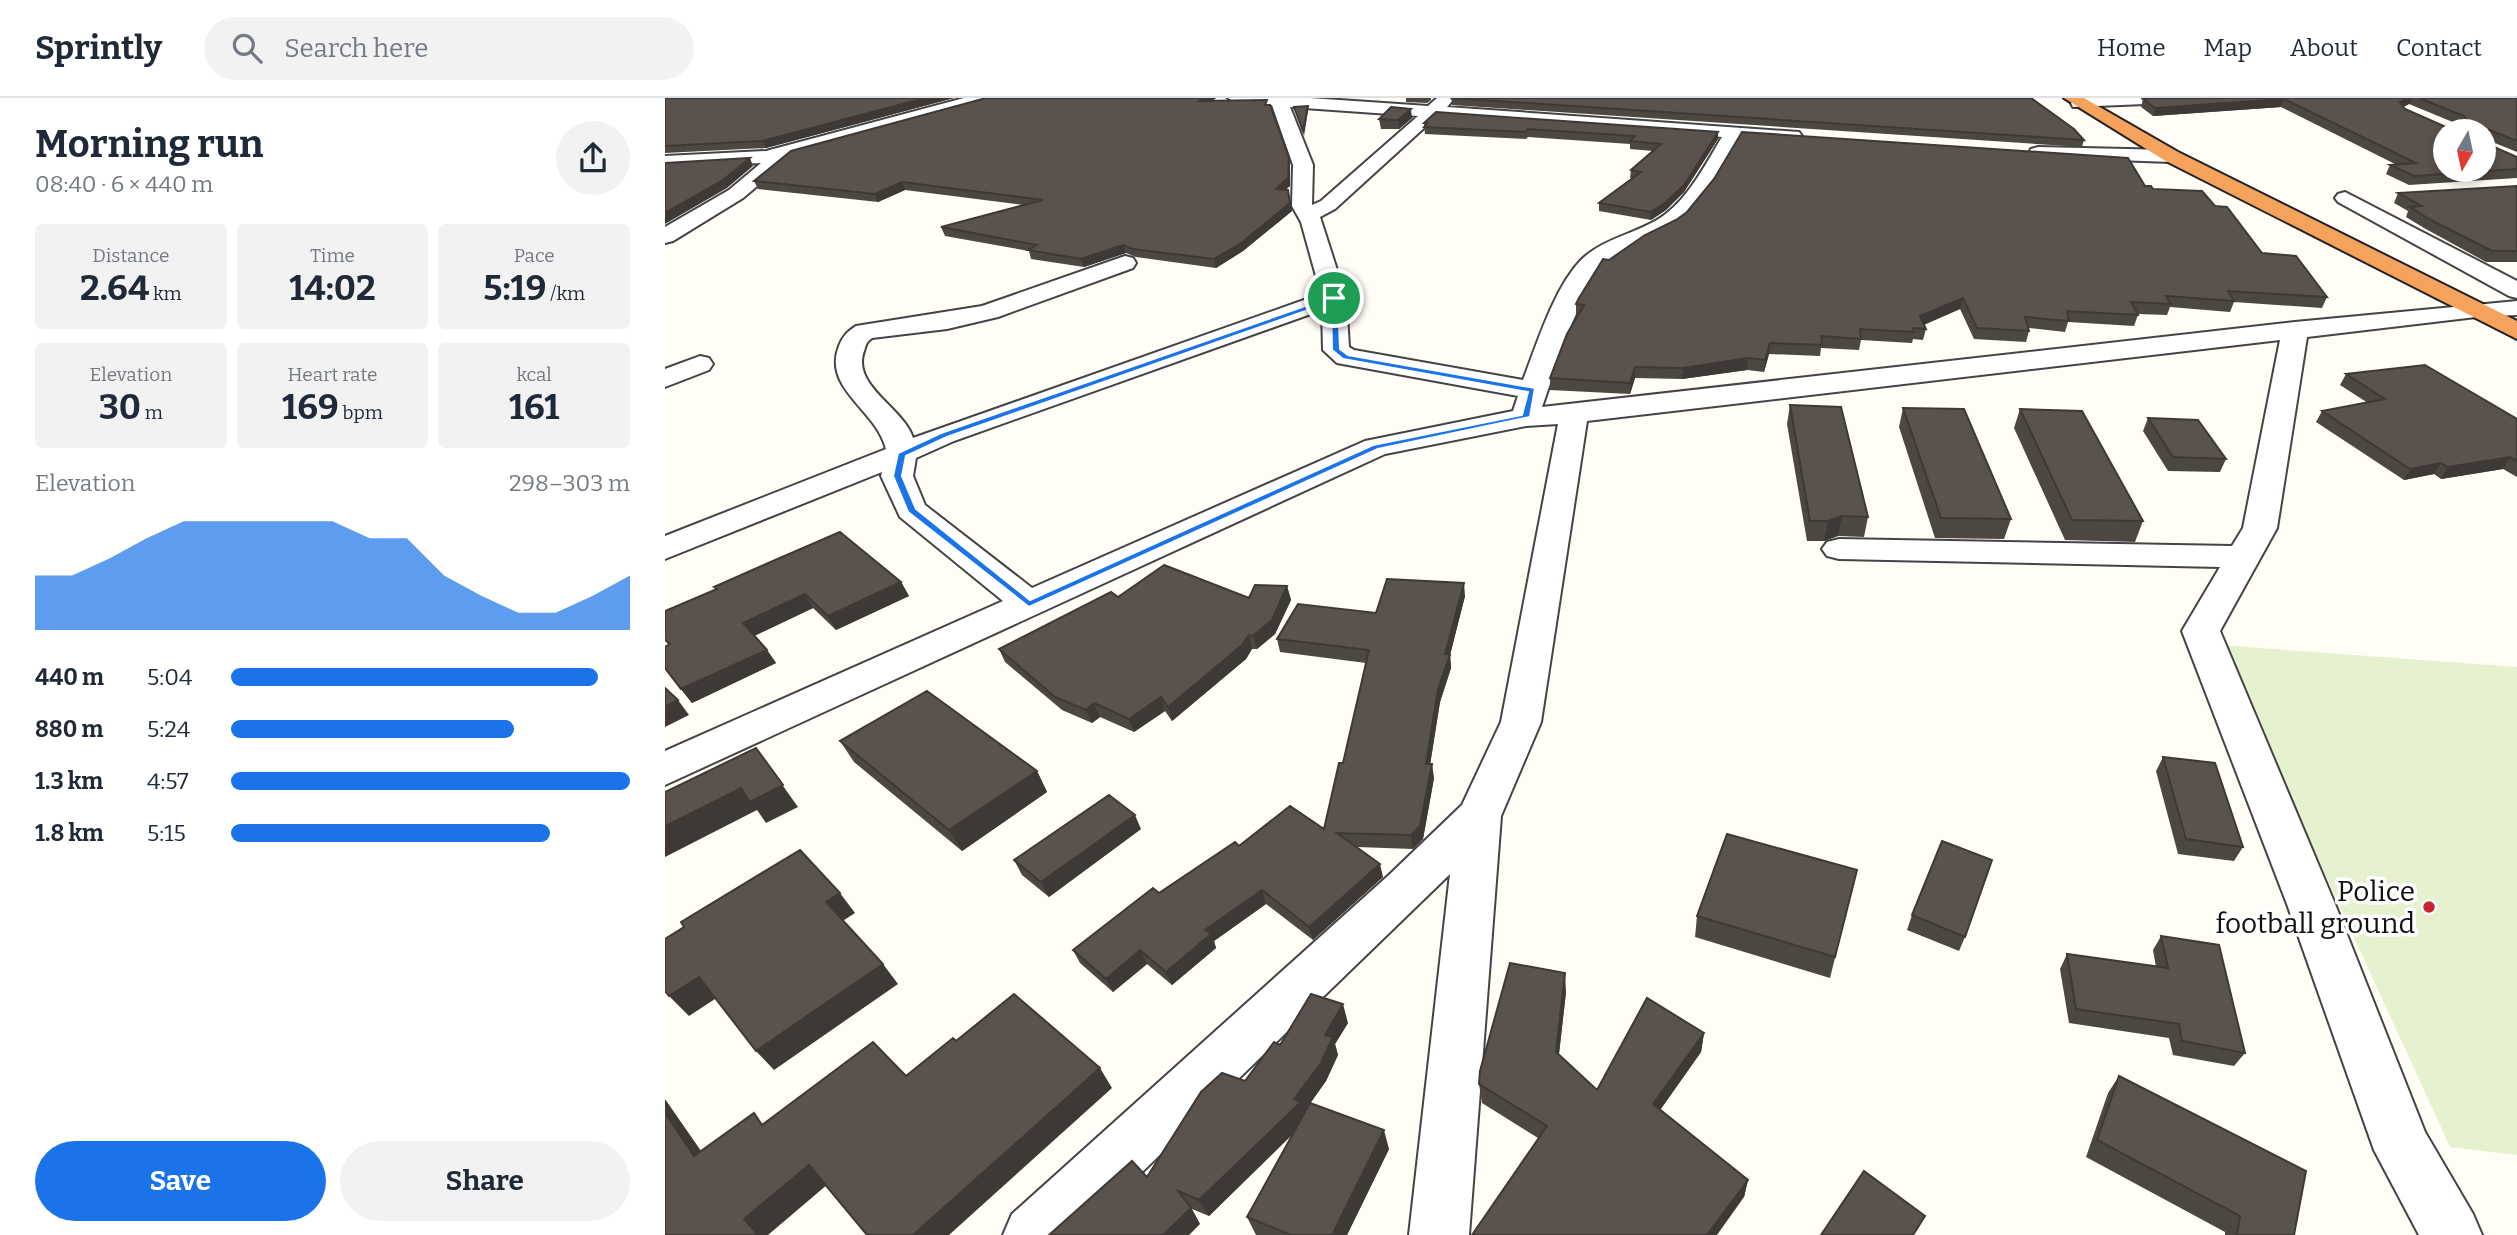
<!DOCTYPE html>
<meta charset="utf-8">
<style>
:root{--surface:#fff;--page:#f2f2f3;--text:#1f2937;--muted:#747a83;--line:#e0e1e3;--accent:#1a73e8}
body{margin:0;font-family:Bitter,serif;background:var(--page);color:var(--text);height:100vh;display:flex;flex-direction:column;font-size:26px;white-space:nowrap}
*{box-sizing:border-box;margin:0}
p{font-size:23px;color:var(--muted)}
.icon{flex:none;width:38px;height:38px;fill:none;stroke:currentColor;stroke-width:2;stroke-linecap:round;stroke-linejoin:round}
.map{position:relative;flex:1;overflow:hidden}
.side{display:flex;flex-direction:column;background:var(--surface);width:665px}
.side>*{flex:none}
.needle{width:46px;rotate:189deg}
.fabs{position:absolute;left:1768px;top:21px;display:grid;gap:14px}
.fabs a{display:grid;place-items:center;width:63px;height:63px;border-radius:50%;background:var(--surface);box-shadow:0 4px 10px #0003;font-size:35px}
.pin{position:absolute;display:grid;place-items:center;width:60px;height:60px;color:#fff;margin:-30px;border:4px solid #fff;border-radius:50%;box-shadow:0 2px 7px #0007}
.round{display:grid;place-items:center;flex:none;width:74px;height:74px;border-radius:37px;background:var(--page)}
.summary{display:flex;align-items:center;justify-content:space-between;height:119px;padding:0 35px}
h1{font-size:38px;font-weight:700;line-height:52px}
.stats{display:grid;grid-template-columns:repeat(3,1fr);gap:10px;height:119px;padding:7px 35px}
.stats div{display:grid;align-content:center;border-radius:7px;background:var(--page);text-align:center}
.stats b{font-size:35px;font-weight:700}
.stats small{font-size:19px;font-weight:400}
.stats p{font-size:19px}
.chart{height:196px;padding:14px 35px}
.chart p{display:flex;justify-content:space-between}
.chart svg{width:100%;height:126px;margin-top:7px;fill:var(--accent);opacity:.7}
.button{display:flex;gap:14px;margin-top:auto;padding:14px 35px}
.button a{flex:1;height:80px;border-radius:42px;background:var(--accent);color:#fff;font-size:28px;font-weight:700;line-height:80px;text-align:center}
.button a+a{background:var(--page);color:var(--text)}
ul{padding:0 35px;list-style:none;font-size:23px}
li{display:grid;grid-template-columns:112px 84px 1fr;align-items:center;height:52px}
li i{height:18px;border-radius:9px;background:var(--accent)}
header{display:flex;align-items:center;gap:42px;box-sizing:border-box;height:98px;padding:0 35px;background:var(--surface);border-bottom:2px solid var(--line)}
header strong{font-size:33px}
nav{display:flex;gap:38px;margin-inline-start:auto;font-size:24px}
.search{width:490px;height:63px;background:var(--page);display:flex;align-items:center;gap:18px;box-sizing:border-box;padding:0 24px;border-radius:38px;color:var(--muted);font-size:26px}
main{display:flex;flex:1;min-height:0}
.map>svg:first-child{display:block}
.pitch{fill:#e6f2cf}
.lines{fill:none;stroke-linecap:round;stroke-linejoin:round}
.minor-casing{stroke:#444;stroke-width:4}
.highway-casing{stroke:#222;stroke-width:4}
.minor{fill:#fff;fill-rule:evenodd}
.highway{fill:#f5a25d;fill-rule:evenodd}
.wall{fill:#4d4742;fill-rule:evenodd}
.shaded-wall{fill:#3f3936}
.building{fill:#5a524d;stroke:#3f3936;stroke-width:2;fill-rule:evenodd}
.route{fill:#1a73e8;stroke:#fff;stroke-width:2;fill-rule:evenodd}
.poi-dot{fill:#c4262e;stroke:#fff;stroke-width:2.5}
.labels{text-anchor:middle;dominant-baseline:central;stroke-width:7;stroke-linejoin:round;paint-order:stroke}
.near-poi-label{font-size:28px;fill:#111;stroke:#fff;text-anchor:end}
</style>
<header>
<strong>Sprintly</strong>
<div class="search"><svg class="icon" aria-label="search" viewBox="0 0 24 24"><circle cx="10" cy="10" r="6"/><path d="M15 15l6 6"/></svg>Search here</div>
<nav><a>Home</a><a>Map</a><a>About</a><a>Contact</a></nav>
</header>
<main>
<section class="side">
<div class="summary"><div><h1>Morning run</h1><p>08:40 · 6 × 440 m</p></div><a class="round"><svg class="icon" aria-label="share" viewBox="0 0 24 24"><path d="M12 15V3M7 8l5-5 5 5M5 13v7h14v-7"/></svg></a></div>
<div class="stats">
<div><p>Distance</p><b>2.64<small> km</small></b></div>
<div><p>Time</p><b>14:02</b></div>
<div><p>Pace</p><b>5:19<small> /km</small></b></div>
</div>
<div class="stats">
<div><p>Elevation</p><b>30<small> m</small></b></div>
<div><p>Heart rate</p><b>169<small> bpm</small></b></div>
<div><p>kcal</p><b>161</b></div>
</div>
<div class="chart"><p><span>Elevation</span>298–303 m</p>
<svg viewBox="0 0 160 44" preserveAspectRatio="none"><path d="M0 44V25L10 25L20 19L30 12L40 6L50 6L60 6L70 6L80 6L90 12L100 12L110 25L120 32L130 38L140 38L150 32L160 25V44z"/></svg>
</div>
<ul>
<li><b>440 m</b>5:04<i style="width:92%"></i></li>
<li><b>880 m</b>5:24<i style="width:71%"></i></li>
<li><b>1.3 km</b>4:57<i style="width:100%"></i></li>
<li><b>1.8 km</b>5:15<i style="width:80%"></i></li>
</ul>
<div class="button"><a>Save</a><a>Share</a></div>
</section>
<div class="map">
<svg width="1852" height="1137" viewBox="0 0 1852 1137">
<rect width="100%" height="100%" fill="#fffdf5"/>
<!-- pitch -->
<path class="pitch" d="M 1555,547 L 1852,569 L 1852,1057 L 1785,1049 Z"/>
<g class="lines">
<!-- minor casing -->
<g class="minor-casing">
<path id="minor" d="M 299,0 L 326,0 L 324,4 L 128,58 L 78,100 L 8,143 L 0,145 L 0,129 L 64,92 L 96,65 L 0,70 L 0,58 L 101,53 Z
M 563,0 L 645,0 L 763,8 L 772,0 L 785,0 L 787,3 L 782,9 L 1134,34 L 1137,38 L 1128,43 L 1075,40 L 1049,83 L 1019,122 L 943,164 L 929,176 L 902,236 L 877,309 L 1630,224 L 1852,203 L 1852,217 L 1811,219 L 1642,239 L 1612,430 L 1555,533 L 1670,806 L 1760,1034 L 1808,1116 L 1817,1137 L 1754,1137 L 1709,1052 L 1622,806 L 1517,533 L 1555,469 L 1174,461 L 1162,458 L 1157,451 L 1162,444 L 1174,441 L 1567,448 L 1578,430 L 1615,242 L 922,323 L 876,624 L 836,718 L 804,1137 L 744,1137 L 785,776 L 412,1137 L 338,1137 L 347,1116 L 724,777 L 797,707 L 836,624 L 893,326 L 861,328 L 720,356 L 0,687 L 0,653 L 338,503 L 235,419 L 216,378 L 217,374 L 0,461 L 0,438 L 221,351 C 212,312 157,291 174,248 C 178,238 182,234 191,228 L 317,208 L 460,158 L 468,160 L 471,165 L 468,170 L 333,219 L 282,231 L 207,240 C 201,244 201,247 199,253 C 186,288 239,310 248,340 L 656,196 L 636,124 L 627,108 L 628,67 L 607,7 L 571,5 ZM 625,9 L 753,18 L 656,103 L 647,107 L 648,67 ZM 771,19 L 1057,39 C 1040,67 1022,104 992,122 C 968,136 936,142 916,162 C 889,190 872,246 858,282 L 689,252 L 684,249 L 681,200 L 655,119 L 670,111 ZM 657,212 L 658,252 L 672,265 L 853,298 L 848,313 L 700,343 L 367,490 L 260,407 L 248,378 L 251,360 L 289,343 Z
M 1414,0 L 1512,0 L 1504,5 L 1408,9 L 1406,5 Z
M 1373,49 L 1506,52 L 1515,58 L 1506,64 L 1366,59 L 1364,55 L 1366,51 Z
M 1680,94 L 1852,183 L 1852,200 L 1844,198 L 1673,104 L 1670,100 L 1673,96 Z
M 35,258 L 44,260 L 48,266 L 44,272 L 0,289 L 0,271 Z"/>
</g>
<!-- highway casing -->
<g class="highway-casing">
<path id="highway" d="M 1399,0 L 1419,0 L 1513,54 L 1852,223 L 1852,241 L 1499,62 Z"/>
</g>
<!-- minor -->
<use href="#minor" class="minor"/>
<!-- highway -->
<use href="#highway" class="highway"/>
</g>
<!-- wall -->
<path class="wall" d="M 0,0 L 289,0 L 101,50 L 0,55 Z
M 321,0 L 551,0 L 547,3 L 603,7 L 625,67 L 625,88 L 621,91 L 623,92 L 627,113 L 578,153 L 551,170 L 471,159 L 461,155 L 419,169 L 366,161 L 364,153 L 280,138 L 276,129 L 358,107 L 240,92 L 213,104 L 93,91 L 89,83 Z
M 741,0 L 766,0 L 766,2 L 762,5 L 741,4 Z
M 787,0 L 1419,42 L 1417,49 L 787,7 Z
M 1493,0 L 1852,0 L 1852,54 L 1820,41 L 1820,45 L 1852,59 L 1852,80 L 1744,87 L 1721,76 L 1725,67 L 1732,67 L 1616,9 L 1488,18 L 1476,9 L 1478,1 ZM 1744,6 L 1795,27 L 1783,30 L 1740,11 L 1738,9 Z
M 747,20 L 734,31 L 716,31 L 714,21 Z
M 759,25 L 1053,41 L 1019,94 L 1001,112 L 986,122 L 934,113 L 934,105 L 967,80 L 965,80 L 966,72 L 988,53 L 965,51 L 965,46 L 863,39 L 861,41 L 760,36 Z
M 1480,88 L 1488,91 L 1550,108 L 1597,155 L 1662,199 L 1657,210 L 1569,204 L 1565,214 L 1505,209 L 1502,217 L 1472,216 L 1473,217 L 1469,228 L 1403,224 L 1400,234 L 1364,230 L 1364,233 L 1361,244 L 1309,241 L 1295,211 L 1259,227 L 1261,231 L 1258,242 L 1248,241 L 1247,245 L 1196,242 L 1194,252 L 1156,250 L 1155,258 L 1104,256 L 1099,274 L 1082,272 L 1017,281 L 970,280 L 965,296 L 885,292 L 885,280 L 913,217 L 911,217 L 911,206 L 944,162 Z
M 1852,88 L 1852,164 L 1821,164 L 1759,130 L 1741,119 L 1743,113 L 1729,105 L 1733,95 Z
M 1681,276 L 1852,321 L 1852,379 L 1838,371 L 1776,381 L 1769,376 L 1739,382 L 1651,324 L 1657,313 L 1703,305 L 1675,287 Z
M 1125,307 L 1203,419 L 1199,439 L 1173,438 L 1159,443 L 1142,443 L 1122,326 Z
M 1238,310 L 1346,421 L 1339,441 L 1270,440 L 1234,329 Z
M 1355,311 L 1478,423 L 1470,444 L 1400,442 L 1349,330 Z
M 1483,320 L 1561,361 L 1555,374 L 1503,373 L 1478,333 Z
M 236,484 L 244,498 L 171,532 L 148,510 L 89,538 L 102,552 L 111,565 L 27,605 L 0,571 L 4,547 L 0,543 L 0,513 L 51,491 L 49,489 Z
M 622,488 L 626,502 L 610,536 L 592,551 L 587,551 L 581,561 L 507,623 L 500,613 L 469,634 L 435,619 L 427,625 L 397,612 L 340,564 L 334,551 L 453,499 L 584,500 Z
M 800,498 L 785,557 L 786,570 L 775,604 L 765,666 L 769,680 L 758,741 L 748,751 L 692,749 L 718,779 L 648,842 L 601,806 L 549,843 L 551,850 L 507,887 L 482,866 L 448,894 L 415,865 L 408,852 L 494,795 L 574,748 L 659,731 L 678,665 L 701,565 L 615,554 L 612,541 L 711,515 Z
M 175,643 L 372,673 L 382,694 L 297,753 L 189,664 Z
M 1498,659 L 1578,749 L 1569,763 L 1513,756 L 1491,673 Z
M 476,731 L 384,799 L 357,777 L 349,762 Z
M 1192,772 L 1165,880 L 1030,839 L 1032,818 Z
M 1247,817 L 1300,839 L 1294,853 L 1242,832 Z
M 1496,838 L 1580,955 L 1569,968 L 1508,957 L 1504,940 L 1404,925 L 1395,871 L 1402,856 L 1491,869 L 1488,852 Z
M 901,894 L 894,956 L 932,992 L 1039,935 L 1036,954 L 995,1012 L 1083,1082 L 1079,1099 L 873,1040 L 817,1005 L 814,986 Z
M 683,925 L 670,946 L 673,957 L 661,983 L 645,1005 L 724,1051 L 682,1137 L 591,1137 L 582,1119 L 628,1036 L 544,1118 L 527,1111 L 535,1126 L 482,1079 L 580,983 L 615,947 Z
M 1454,978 L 1629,1137 L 1560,1137 L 1560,1134 L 1421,1059 L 1443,995 Z"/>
<!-- shaded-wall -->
<path class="shaded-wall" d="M 260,0 L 289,0 L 101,50 L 97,43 Z
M 538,0 L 551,0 L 535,10 L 534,3 Z
M 1743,0 L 1747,0 L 1744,6 L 1731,12 L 1735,4 Z
M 1619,1 L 1616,9 L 1488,18 L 1490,10 Z
M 643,8 L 643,13 L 639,38 L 638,33 Z
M 746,11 L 747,20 L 734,31 L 733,22 Z
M 1053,34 L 1053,41 L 1019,94 L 1001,112 L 986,122 L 986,114 Z
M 85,60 L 88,68 L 62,90 L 0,126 L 0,115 Z
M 624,60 L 625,67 L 625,88 L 612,99 L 611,91 Z
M 237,84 L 240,92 L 213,104 L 210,96 Z
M 625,105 L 627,113 L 578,153 L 551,170 L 549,161 Z
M 458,147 L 461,155 L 419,169 L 416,161 Z
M 1298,200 L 1295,211 L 1253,229 L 1255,218 Z
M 1105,245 L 1104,256 L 1099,274 L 1100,262 Z
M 1083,260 L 1082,272 L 1017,281 L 1018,270 Z
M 970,269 L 970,280 L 965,296 L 965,285 Z
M 1845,359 L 1838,371 L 1776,381 L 1783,369 Z
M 1776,365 L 1769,376 L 1739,382 L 1745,371 Z
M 1177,418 L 1173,438 L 1159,443 L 1163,423 Z
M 236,484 L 244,498 L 171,532 L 163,518 Z
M 799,485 L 800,498 L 785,557 L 786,570 L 775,604 L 763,680 L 761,666 L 773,591 L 780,556 Z
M 622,488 L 626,502 L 610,536 L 592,551 L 588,538 Z
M 140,496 L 148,510 L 87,539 L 78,525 Z
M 584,537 L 587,551 L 581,561 L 507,623 L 503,609 Z
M 102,552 L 111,565 L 27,605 L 16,591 Z
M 496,599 L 500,613 L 469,634 L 464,621 Z
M 13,602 L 24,617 L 0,629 L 0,609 Z
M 429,605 L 435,619 L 427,625 L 421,612 Z
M 91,650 L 133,709 L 101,725 L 92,712 L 0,759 L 0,728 Z
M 767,666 L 769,680 L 758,741 L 748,751 L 746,737 Z
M 372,673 L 382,694 L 297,753 L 284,732 Z
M 470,717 L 476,731 L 384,799 L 376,784 Z
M 715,766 L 718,779 L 648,842 L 644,829 Z
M 597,792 L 601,806 L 549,843 L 551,850 L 507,887 L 501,874 L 540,832 Z
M 175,795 L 190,815 L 176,824 L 161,804 Z
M 475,852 L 482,866 L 448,894 L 441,881 Z
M 218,866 L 233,886 L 109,972 L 91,953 Z
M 900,875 L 901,894 L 892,973 L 891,954 Z
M 34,879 L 53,899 L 24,918 L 4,898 Z
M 678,906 L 683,925 L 670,946 L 673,957 L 661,983 L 640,1013 L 643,1021 L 544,1118 L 534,1102 L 629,1001 L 660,937 Z
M 1039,935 L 1036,954 L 986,1025 L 988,1006 Z
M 435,970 L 447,990 L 284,1137 L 248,1137 Z
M 0,1001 L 52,1076 L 29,1058 L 0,1015 Z
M 719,1032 L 724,1051 L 682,1137 L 667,1137 Z
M 144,1067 L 163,1086 L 103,1137 L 93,1137 L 79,1121 Z
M 1083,1082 L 1079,1099 L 1052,1137 L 1042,1137 Z
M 526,1110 L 535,1126 L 524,1137 L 498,1137 Z"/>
<!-- building -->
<path class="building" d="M 0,0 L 260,0 L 97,43 L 0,48 Z
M 321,0 L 538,0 L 534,3 L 602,2 L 600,7 L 605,7 L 624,60 L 623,80 L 611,91 L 623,92 L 625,105 L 576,145 L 549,161 L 468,151 L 458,147 L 416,161 L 363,152 L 372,147 L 276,129 L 378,102 L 237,84 L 210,96 L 89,83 L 126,53 Z
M 787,0 L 1366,0 L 1409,31 L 1419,42 Z
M 1493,0 L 1743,0 L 1735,4 L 1740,11 L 1783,30 L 1804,25 L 1799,18 L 1754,0 L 1852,0 L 1852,43 L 1822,31 L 1820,45 L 1852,59 L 1852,71 L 1749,78 L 1725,67 L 1751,65 L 1619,1 L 1490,10 L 1478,1 ZM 1780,33 L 1818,33 L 1818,72 L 1780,72 Z
M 643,8 L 638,33 L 629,9 Z
M 726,9 L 746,11 L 733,22 L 714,21 Z
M 771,14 L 1053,34 L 1020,86 L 1001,104 L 986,114 L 934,105 L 976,74 L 966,72 L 996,46 L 965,43 L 970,38 L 863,31 L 861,34 L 759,29 L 762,25 L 759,25 Z
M 1077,34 L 1463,60 L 1480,88 L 1486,88 L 1488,91 L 1537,93 L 1550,108 L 1562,109 L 1597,155 L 1631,158 L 1662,199 L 1563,193 L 1569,203 L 1501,198 L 1506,206 L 1466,204 L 1473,217 L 1402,213 L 1404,223 L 1360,219 L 1364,233 L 1312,230 L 1298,200 L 1255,218 L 1261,231 L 1248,230 L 1249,234 L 1195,231 L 1196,241 L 1156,238 L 1157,247 L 1105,245 L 1100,262 L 1083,260 L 1018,270 L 970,269 L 965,285 L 885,280 L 902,236 L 919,207 L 911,206 L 914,200 L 938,161 L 944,162 L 980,137 L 1011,122 L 1022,114 L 1049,81 Z
M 85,60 L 58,82 L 0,115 L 0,65 Z
M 1852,88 L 1852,153 L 1827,153 L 1764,121 L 1745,109 L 1757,108 L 1733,95 Z
M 1760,267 L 1852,321 L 1852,363 L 1845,359 L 1783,369 L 1776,365 L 1745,371 L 1657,313 L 1720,301 L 1681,276 Z
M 1125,307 L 1176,309 L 1203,419 L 1177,418 L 1163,423 L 1145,423 Z
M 1238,310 L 1299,311 L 1346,421 L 1276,420 Z
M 1355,311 L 1417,313 L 1478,423 L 1407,422 Z
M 1483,320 L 1533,322 L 1561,361 L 1508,359 Z
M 175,434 L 236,484 L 163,518 L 140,496 L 78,525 L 102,552 L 16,591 L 0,570 L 0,549 L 5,546 L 0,541 L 0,513 L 52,491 L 49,489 L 101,466 Z
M 499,467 L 584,500 L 590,487 L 622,488 L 607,522 L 588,538 L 584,537 L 577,547 L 503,609 L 496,599 L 464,621 L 429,605 L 421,612 L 390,599 L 334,551 L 446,494 L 453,499 Z
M 722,481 L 799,485 L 780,556 L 785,557 L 773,591 L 761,666 L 767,666 L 755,728 L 746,737 L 672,735 L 715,766 L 644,829 L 597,792 L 540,832 L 546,836 L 501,874 L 475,852 L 441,881 L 408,852 L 488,790 L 494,795 L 570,744 L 574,748 L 625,708 L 659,731 L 674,665 L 678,665 L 704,552 L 612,541 L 633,506 L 711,515 Z
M 0,590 L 13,602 L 0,609 Z
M 262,593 L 372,673 L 284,732 L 175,643 Z
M 91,650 L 118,687 L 85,704 L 76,690 L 0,728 L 0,694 Z
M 1498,659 L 1550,665 L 1578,749 L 1521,741 Z
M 444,697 L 470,717 L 376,784 L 349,762 Z
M 1062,736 L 1192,772 L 1170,859 L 1032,818 Z
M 1277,743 L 1327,762 L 1300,839 L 1247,817 Z
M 135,752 L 175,795 L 161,804 L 218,866 L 91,953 L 34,879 L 4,898 L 0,893 L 0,841 L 19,829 L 16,824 Z
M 1496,838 L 1554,847 L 1580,955 L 1517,943 L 1514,926 L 1411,911 L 1402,856 L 1503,870 Z
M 845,865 L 900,875 L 891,954 L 932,992 L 982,900 L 1039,935 L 988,1006 L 1083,1082 L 1042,1137 L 807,1137 L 882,1028 L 814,986 L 815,973 Z
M 349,896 L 435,970 L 248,1137 L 202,1137 L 144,1067 L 79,1121 L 93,1137 L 0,1137 L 0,1015 L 29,1058 L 89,1015 L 97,1027 L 208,944 L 241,978 L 288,940 L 291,943 Z
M 646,896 L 678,906 L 660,937 L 668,939 L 656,965 L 629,1001 L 636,1004 L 534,1102 L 513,1093 L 526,1110 L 498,1137 L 384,1137 L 467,1063 L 482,1079 L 536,994 L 557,975 L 580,983 L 609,944 L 615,947 Z
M 1454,978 L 1641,1073 L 1629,1137 L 1572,1137 L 1575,1118 L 1432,1042 Z
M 645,1005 L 719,1032 L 667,1137 L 626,1137 L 582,1119 Z
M 1199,1073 L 1260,1118 L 1248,1137 L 1156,1137 Z"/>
<!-- route -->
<path class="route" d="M 669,198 L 673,200 L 675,251 L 683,257 L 870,290 L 865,319 L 713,351 L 364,509 L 243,414 L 228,378 L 233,355 L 276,335 ZM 666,204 L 667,252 L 678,261 L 863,294 L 857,317 L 708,347 L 365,502 L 251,411 L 237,378 L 241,358 L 282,339 Z"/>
<!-- markers -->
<circle class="poi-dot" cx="1764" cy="809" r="7"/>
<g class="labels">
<!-- near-poi labels -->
<g class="near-poi-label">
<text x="1750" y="793">Police<tspan x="1750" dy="32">football ground</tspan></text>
</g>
</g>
</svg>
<div class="fabs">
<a><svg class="needle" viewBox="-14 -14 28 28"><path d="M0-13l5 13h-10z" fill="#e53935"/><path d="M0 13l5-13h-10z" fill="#747a83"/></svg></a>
</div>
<div class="pin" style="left:669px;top:200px;background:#1e9e55"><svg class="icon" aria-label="arrive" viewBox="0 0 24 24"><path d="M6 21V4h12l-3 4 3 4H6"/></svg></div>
</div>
</main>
